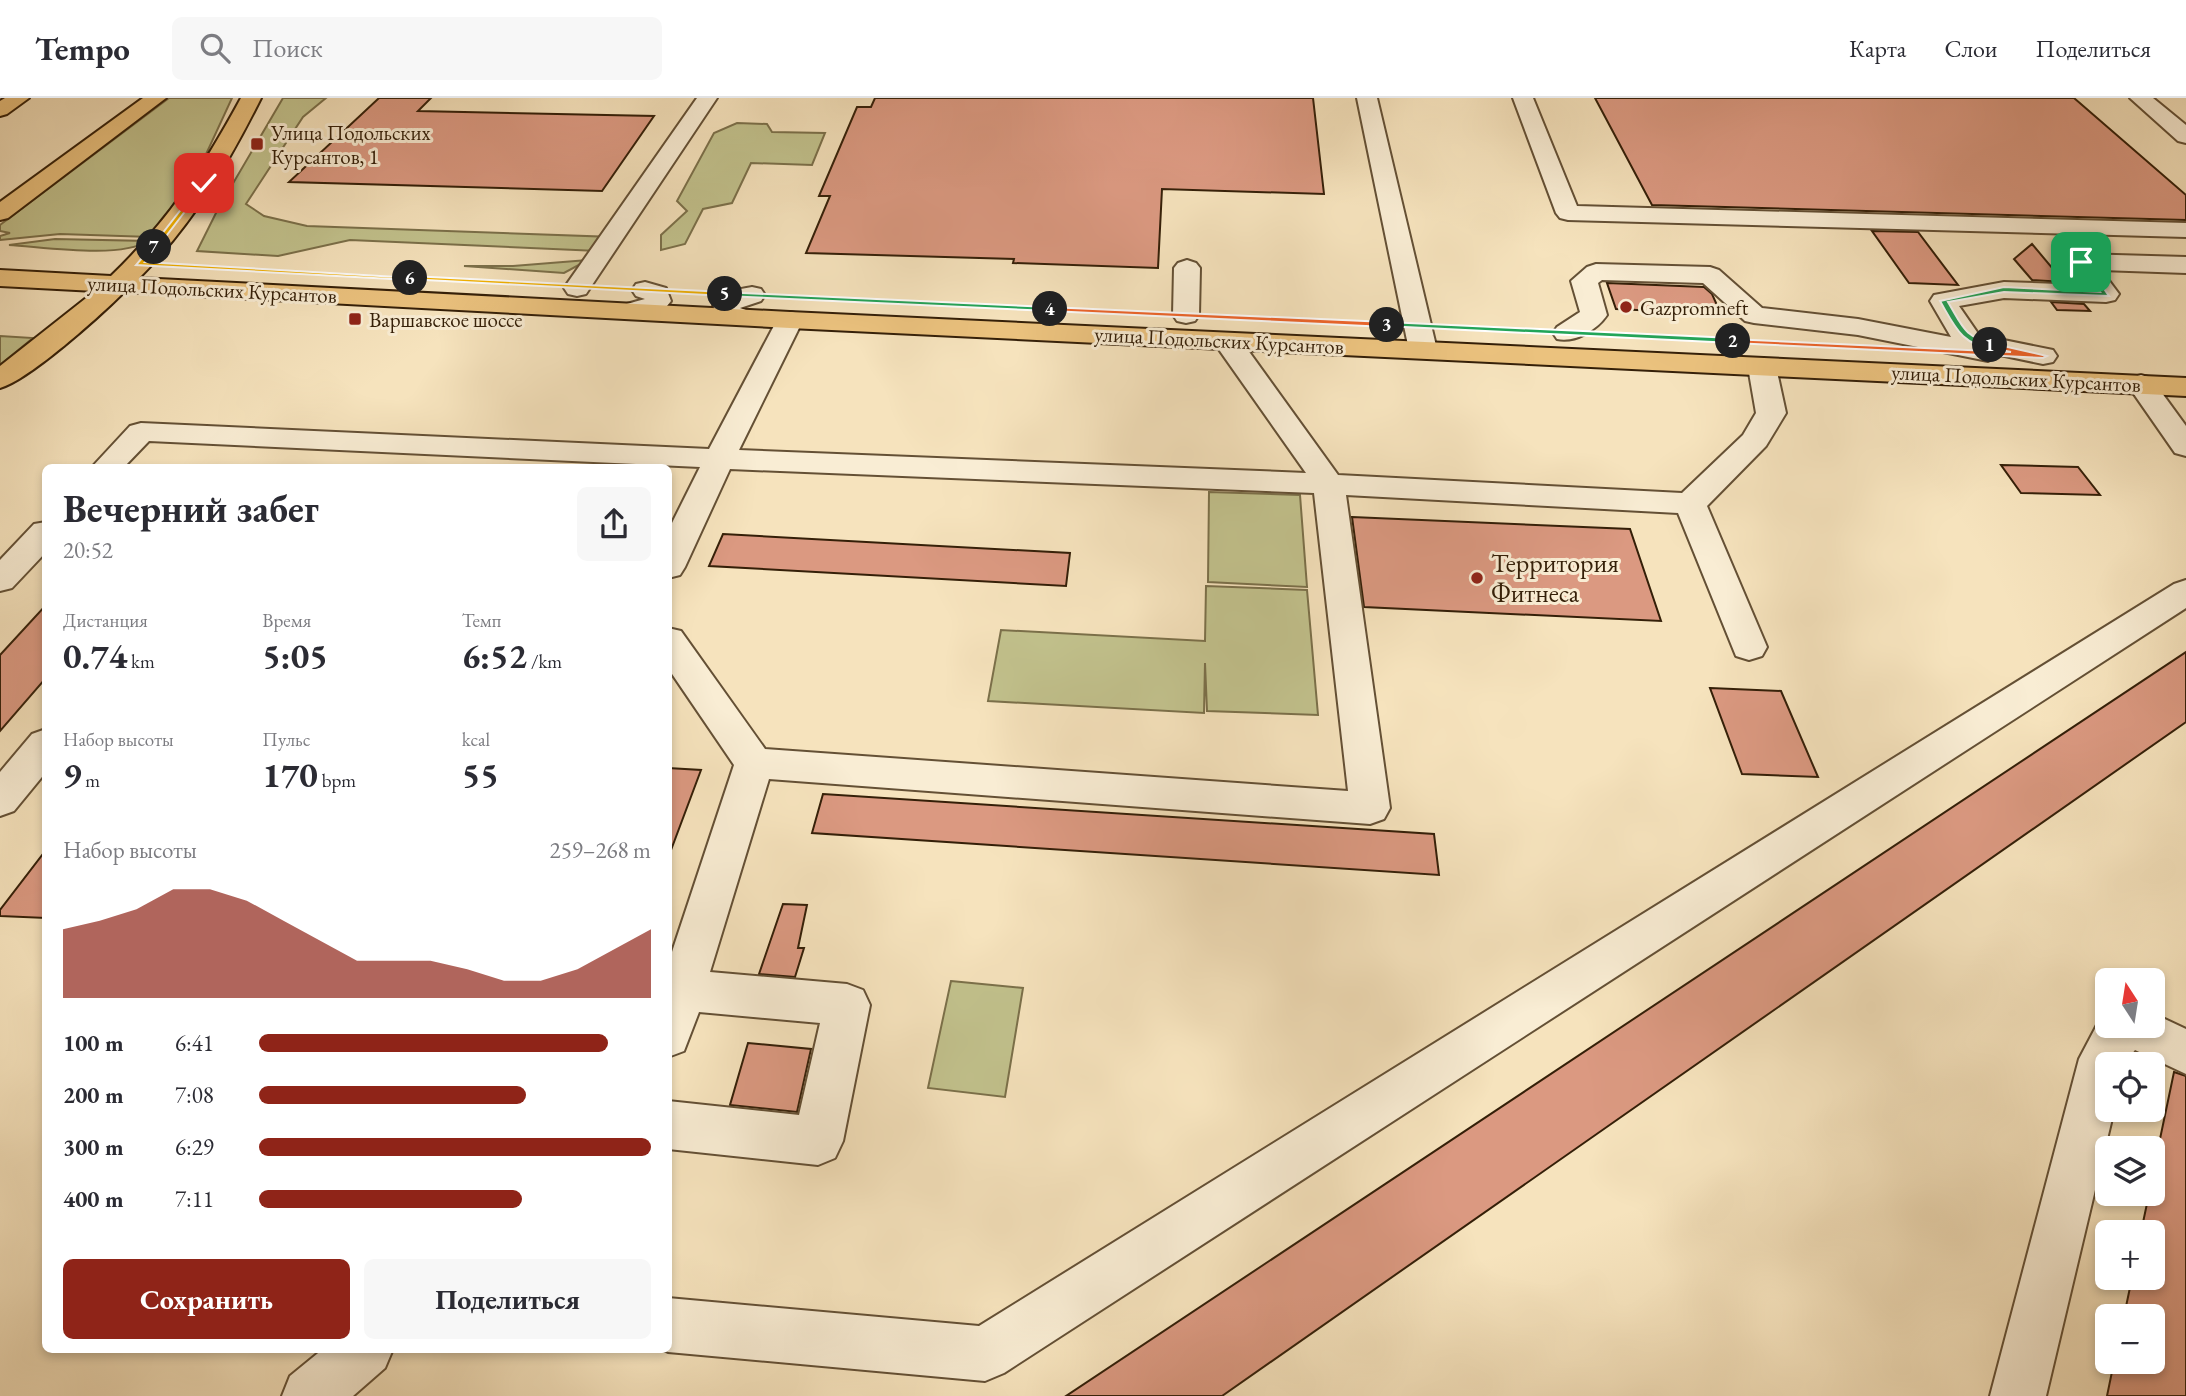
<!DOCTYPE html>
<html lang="ru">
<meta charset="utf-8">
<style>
:root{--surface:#fff;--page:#f7f7f7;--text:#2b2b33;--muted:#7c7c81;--line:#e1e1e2;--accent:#8f2418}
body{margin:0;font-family:"EB Garamond",serif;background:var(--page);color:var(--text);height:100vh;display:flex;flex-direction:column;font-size:26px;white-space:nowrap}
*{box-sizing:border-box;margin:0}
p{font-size:23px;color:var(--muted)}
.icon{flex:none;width:38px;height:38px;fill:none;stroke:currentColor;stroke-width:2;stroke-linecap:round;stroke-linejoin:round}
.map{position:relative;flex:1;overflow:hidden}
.side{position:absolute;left:42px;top:366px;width:630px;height:889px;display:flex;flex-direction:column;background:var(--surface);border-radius:10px;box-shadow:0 4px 10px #0003}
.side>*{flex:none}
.needle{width:46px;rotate:348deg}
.tools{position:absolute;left:2095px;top:870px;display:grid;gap:14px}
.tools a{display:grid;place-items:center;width:70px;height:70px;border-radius:10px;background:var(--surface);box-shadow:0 4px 10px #0003;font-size:35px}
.pin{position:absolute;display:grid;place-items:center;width:60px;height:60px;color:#fff;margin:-30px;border-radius:14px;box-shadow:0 4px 10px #0006}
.km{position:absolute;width:35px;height:35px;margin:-18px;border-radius:50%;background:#222;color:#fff;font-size:19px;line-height:35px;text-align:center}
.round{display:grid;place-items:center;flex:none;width:74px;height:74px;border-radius:10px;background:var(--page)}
.head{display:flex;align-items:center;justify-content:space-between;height:119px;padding:0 21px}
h1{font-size:38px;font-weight:700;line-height:52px}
.metrics{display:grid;grid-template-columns:repeat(3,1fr);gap:10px;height:119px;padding:7px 21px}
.metrics div{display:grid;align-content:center}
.metrics b{font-size:35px;font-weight:700}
.metrics small{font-size:19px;font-weight:400}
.metrics p{font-size:19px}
.chart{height:196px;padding:14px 21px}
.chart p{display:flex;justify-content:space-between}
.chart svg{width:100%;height:126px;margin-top:7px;fill:var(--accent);opacity:.7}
.cta{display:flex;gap:14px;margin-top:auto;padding:14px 21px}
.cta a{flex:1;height:80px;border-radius:10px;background:var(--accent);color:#fff;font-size:28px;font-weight:700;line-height:80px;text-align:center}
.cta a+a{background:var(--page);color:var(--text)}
ul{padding:0 21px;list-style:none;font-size:23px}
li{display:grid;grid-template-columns:112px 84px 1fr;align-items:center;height:52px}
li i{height:18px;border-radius:9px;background:var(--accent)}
header{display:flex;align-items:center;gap:42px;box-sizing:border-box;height:98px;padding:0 35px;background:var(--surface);border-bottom:2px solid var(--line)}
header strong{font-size:33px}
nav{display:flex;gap:38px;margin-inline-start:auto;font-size:24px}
.search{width:490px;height:63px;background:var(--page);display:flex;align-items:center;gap:18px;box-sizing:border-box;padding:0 24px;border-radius:10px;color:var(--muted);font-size:26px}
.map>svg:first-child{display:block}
.green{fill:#c2c28d;stroke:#7b704a;stroke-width:2}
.building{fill:#db9981;stroke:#341f08;stroke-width:2}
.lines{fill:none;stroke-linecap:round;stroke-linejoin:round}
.minor-casing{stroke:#645035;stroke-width:4}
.major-casing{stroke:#341f08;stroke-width:4}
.minor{fill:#f9edd4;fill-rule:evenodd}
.major{fill:#ebc27e;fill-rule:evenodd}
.split-1{fill:#22a559;stroke:#fff;stroke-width:2}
.split-2{fill:#f0652b;stroke:#fff;stroke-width:2}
.split-3{fill:#22a559;stroke:#fff;stroke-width:2}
.split-4{fill:#f0652b;stroke:#fff;stroke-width:2}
.split-5{fill:#22a559;stroke:#fff;stroke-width:2}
.split-6{fill:#f5b400;stroke:#fff;stroke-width:2}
.split-7{fill:#f5b400;stroke:#fff;stroke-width:2}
.split-8{fill:#f5b400;stroke:#fff;stroke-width:2}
.poi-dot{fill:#8f2418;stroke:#f9edd4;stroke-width:2.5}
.labels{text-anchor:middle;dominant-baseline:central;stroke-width:6;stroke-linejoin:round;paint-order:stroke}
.far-poi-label{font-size:21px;fill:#341f08;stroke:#f9edd4;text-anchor:start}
.far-street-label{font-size:21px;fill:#341f08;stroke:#f9edd4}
.poi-label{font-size:26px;fill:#341f08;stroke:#f9edd4;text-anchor:start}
</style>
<header>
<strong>Tempo</strong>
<div class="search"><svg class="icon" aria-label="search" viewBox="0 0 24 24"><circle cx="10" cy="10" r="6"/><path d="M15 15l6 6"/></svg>Поиск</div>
<nav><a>Карта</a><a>Слои</a><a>Поделиться</a></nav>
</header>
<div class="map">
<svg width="2186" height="1298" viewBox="0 0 2186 1298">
<rect width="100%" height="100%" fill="#f6e3bd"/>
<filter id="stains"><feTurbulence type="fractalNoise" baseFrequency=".00286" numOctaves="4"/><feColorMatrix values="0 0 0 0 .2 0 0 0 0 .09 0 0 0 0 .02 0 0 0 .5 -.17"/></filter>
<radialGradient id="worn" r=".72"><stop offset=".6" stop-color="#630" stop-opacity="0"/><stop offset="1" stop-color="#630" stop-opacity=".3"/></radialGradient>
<!-- green -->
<path class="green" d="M 169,0 L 232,0 L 202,65 L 151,139 L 60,136 L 0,142 L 0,138 L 10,135 L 0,133 L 0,127 Z
M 283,0 L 326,0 L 303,19 L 246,106 L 264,118 L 307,128 L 613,139 L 598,153 L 350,142 L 278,158 L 197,153 L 218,111 Z
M 737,25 L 767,26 L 772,34 L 825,35 L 812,67 L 751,65 L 732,105 L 703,111 L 685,146 L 661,152 L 661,137 L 687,113 L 677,103 L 714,35 Z
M 55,141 L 148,143 C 120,161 44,149 9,147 Z
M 588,162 L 564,175 L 464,168 L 513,168 Z
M 0,238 L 33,240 L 0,267 Z
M 1209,394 L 1300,397 L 1307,489 L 1208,484 Z
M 1206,488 L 1307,492 L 1318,617 L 1207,613 L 1205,565 L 1204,615 L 988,603 L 1001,532 L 1205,543 Z
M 951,883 L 1023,890 L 1005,999 L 928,990 Z"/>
<!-- building -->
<path class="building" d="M 379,0 L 431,0 L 418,13 L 654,18 L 602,93 L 289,84 Z
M 875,0 L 1313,0 L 1324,96 L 1162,91 L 1158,170 L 1013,165 L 1014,161 L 806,155 L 830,98 L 819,98 L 857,9 L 871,9 Z
M 1595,0 L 2074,0 L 2186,97 L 2186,122 L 1652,107 Z
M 1872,133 L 1918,134 L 1958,187 L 1909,185 Z
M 2032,146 L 2064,184 L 2032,182 L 2014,161 Z
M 1607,185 L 1704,189 L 1712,196 L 1721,216 L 1616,211 Z
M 2051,204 L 2084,206 L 2090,213 L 2057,212 Z
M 2001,367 L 2078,369 L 2100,397 L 2021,395 Z
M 1352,419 L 1630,431 L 1661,523 L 1364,509 Z
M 723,436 L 939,448 L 1070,455 L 1066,488 L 709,468 Z
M 46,507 L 46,580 L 0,633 L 0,557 Z
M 2186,554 L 2186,624 L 1222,1298 L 1066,1298 Z
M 1710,590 L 1781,593 L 1818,679 L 1742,676 Z
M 668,670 L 701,672 L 671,752 L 668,752 Z
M 823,696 L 1434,736 L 1439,777 L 812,735 Z
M 46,752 L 46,820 L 0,818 L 0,812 Z
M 783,806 L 807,807 L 798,850 L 804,850 L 795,879 L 759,876 Z
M 748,945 L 811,951 L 797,1014 L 730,1007 Z
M 2174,974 L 2186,978 L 2186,1298 L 2107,1298 L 2114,1264 L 2152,1264 L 2152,1218 L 2124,1218 L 2132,1180 L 2152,1180 L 2152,1134 L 2141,1134 L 2149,1096 L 2152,1096 L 2152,1079 Z"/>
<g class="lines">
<!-- minor casing -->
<g class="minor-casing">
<path id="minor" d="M 697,0 L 717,0 L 586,196 L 577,198 L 568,196 L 564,190 Z
M 1357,0 L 1377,0 L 1437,252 L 1433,258 L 1423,260 L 1413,258 L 1409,252 Z
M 1513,0 L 1533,0 L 1577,108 L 2186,125 L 2186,139 L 1568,122 L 1560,120 L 1556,115 Z
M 2130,0 L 2153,0 L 2186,27 L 2186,45 L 2178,43 Z
M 2081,156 L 2186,159 L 2186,175 L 2101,172 L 2119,196 L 2115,202 L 2106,204 L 2004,200 L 1959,208 L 1979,237 L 2053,252 L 2057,258 L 2053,264 L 2043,266 L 2000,257 L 1988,263 L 1858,237 L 1754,225 L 1745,223 L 1703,185 L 1602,182 L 1598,185 L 1607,217 C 1597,232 1575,245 1557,241 L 1553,235 L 1557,229 L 1580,214 L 1571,183 L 1587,169 L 1596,166 L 1710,169 L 1719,172 L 1762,210 L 1858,221 L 1951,239 L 1930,203 L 1934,197 L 2004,184 L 2086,187 L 2068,164 L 2072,159 Z
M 1187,162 L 1196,165 L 1200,170 L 1199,217 L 1195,223 L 1186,225 L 1177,223 L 1173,217 L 1174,170 L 1178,165 Z
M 645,184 L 666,190 L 671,203 C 660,219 641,223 623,219 L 619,213 L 623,207 L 645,201 L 636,198 L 632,192 L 636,186 Z
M 752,189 L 761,191 L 765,197 L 761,203 L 740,210 L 749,213 L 753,219 L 749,225 L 740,227 L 718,221 L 713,207 C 722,193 737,192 752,189 Z
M 790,214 L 800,216 L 803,222 L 739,352 L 1306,375 L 1213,243 L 1217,237 L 1227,235 L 1237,237 L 1338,377 L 1682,395 L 1743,337 L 1756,315 L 1748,269 L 1752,263 L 1762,261 L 1772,263 L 1776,269 L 1786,315 L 1766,348 L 1707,408 L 1767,549 L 1762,558 L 1749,562 L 1736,558 L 1678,415 L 1346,397 L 1390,710 L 1384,721 L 1370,726 L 769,681 L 710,874 L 847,886 L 863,892 L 870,907 L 843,1043 L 835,1060 L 818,1067 L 668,1051 L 668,1003 L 799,1017 L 820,925 L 699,914 L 684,953 L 668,959 L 668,866 L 734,667 L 668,570 L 668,530 L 681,533 L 765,651 L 1348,693 L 1314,395 L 730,371 L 685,469 L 680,477 L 668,480 L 668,433 L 700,369 L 149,343 L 124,369 L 92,369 L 130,328 L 141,325 L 709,351 L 777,222 L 780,216 Z
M 2141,277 L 2151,280 L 2186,328 L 2186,358 L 2175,355 L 2127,286 L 2131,280 Z
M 46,424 L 46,454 L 12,490 L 0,493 L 0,462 L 34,426 Z
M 2186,482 L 2186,510 L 1004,1275 L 985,1283 L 668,1254 L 661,1251 L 668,1251 L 668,1200 L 979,1228 L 2174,486 Z
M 46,631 L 46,674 L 14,713 L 0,718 L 0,674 L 32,636 Z
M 2152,915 L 2186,931 L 2186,976 L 2135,952 L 2124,966 L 2107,966 L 2107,1012 L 2114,1012 L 2046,1298 L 1990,1298 L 2079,961 L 2098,925 L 2107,919 L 2107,928 L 2152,928 Z
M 323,1251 L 393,1251 L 385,1270 L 353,1298 L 282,1298 L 290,1278 Z"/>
</g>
<!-- major casing -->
<g class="major-casing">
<path id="major" d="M 5,0 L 29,0 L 7,16 L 0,18 L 0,3 Z
M 143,0 L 166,0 L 8,120 L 0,122 L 0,104 Z
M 241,0 L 261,0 C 228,66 192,127 139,180 L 790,214 L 2186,280 L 2186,298 L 790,230 L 124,194 C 101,217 29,282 0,290 L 0,268 L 95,193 L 0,188 L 0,172 L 111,178 C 169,122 203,70 241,0 Z"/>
</g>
<!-- minor -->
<use href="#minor" class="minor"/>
<!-- major -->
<use href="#major" class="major"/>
</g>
<!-- split-1 -->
<path class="split-1" d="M 2078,162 L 2084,162 L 2109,198 L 2004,194 L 1948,204 C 1963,229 1964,239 1993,245 L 1993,249 C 1962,249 1954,227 1940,203 L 2004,189 L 2100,194 Z"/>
<!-- split-2 -->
<path class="split-2" d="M 1731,241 L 2011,254 L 1987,249 L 1990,245 L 2047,258 L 2043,260 L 1733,245 Z"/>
<!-- split-3 -->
<path class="split-3" d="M 1387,224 L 1733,240 L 1737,243 L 1733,245 L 1384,228 Z"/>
<!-- split-4 -->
<path class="split-4" d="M 1048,209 L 1387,224 L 1390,227 L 1387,229 L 1050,213 Z"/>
<!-- split-5 -->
<path class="split-5" d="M 722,194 L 1050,209 L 1054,211 L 1050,213 L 725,198 Z"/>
<!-- split-6 -->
<path class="split-6" d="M 410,178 L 725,194 L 729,196 L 725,198 L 408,181 Z"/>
<!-- split-7 -->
<path class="split-7" d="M 154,146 L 158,149 L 145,164 L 414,180 L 410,182 L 136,167 Z"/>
<!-- split-8 -->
<path class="split-8" d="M 204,82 L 206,86 L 157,150 L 151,150 Z"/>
<!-- markers -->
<g class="poi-dot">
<rect x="250" y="39" width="14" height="14" rx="3.5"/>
<circle cx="1626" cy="209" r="7"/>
<rect x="348" y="214" width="14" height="14" rx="3.5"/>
<circle cx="1477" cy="480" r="7"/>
</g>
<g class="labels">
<!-- far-poi labels -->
<g class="far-poi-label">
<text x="271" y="34">Улица Подольских<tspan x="271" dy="24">Курсантов, 1</tspan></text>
<text x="1640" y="209">Gazpromneft</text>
<text x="369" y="221">Варшавское шоссе</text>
</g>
<!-- far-street labels -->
<g class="far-street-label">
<text transform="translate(212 191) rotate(3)">улица Подольских Курсантов</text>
<text transform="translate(1219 242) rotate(3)">улица Подольских Курсантов</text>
<text transform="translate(2016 280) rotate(3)">улица Подольских Курсантов</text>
</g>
<!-- poi labels -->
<g class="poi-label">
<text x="1491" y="465">Территория<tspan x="1491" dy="30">Фитнеса</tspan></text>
</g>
</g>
<rect width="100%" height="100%" filter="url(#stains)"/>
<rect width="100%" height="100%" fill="url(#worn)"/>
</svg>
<div class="tools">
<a><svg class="needle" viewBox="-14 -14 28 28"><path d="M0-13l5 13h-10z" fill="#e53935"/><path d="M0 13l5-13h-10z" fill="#7c7c81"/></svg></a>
<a><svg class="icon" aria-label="locate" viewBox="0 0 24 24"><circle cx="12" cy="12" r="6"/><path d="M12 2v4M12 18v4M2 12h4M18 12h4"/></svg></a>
<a><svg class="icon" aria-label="layers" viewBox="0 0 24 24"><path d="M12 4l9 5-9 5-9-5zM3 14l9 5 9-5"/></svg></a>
<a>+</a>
<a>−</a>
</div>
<div class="pin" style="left:2081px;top:164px;background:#1e9e55"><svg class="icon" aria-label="arrive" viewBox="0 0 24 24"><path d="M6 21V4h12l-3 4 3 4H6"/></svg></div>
<div class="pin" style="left:204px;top:85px;background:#d93025"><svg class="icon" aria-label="check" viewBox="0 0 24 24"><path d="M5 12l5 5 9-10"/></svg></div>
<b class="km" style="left:1990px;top:247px">1</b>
<b class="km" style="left:1733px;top:243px">2</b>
<b class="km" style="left:1387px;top:227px">3</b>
<b class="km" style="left:1050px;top:211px">4</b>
<b class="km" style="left:725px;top:196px">5</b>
<b class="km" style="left:410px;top:180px">6</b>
<b class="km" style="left:154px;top:149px">7</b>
<section class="side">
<div class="head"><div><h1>Вечерний забег</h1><p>20:52</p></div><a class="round"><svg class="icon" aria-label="share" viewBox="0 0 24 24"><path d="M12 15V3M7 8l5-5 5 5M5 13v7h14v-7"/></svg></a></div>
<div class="metrics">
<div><p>Дистанция</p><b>0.74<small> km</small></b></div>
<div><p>Время</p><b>5:05</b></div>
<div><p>Темп</p><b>6:52<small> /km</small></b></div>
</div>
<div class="metrics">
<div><p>Набор высоты</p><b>9<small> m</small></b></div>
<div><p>Пульс</p><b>170<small> bpm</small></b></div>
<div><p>kcal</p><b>55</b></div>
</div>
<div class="chart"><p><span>Набор высоты</span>259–268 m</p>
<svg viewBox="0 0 160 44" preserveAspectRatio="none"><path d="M0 44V20L10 17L20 13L30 6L40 6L50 10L60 17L70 24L80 31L90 31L100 31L110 34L120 38L130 38L140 34L150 27L160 20V44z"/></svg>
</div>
<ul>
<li><b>100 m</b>6:41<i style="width:89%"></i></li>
<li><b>200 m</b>7:08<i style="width:68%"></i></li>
<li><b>300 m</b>6:29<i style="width:100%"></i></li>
<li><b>400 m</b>7:11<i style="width:67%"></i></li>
</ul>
<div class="cta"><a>Сохранить</a><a>Поделиться</a></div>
</section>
</div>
